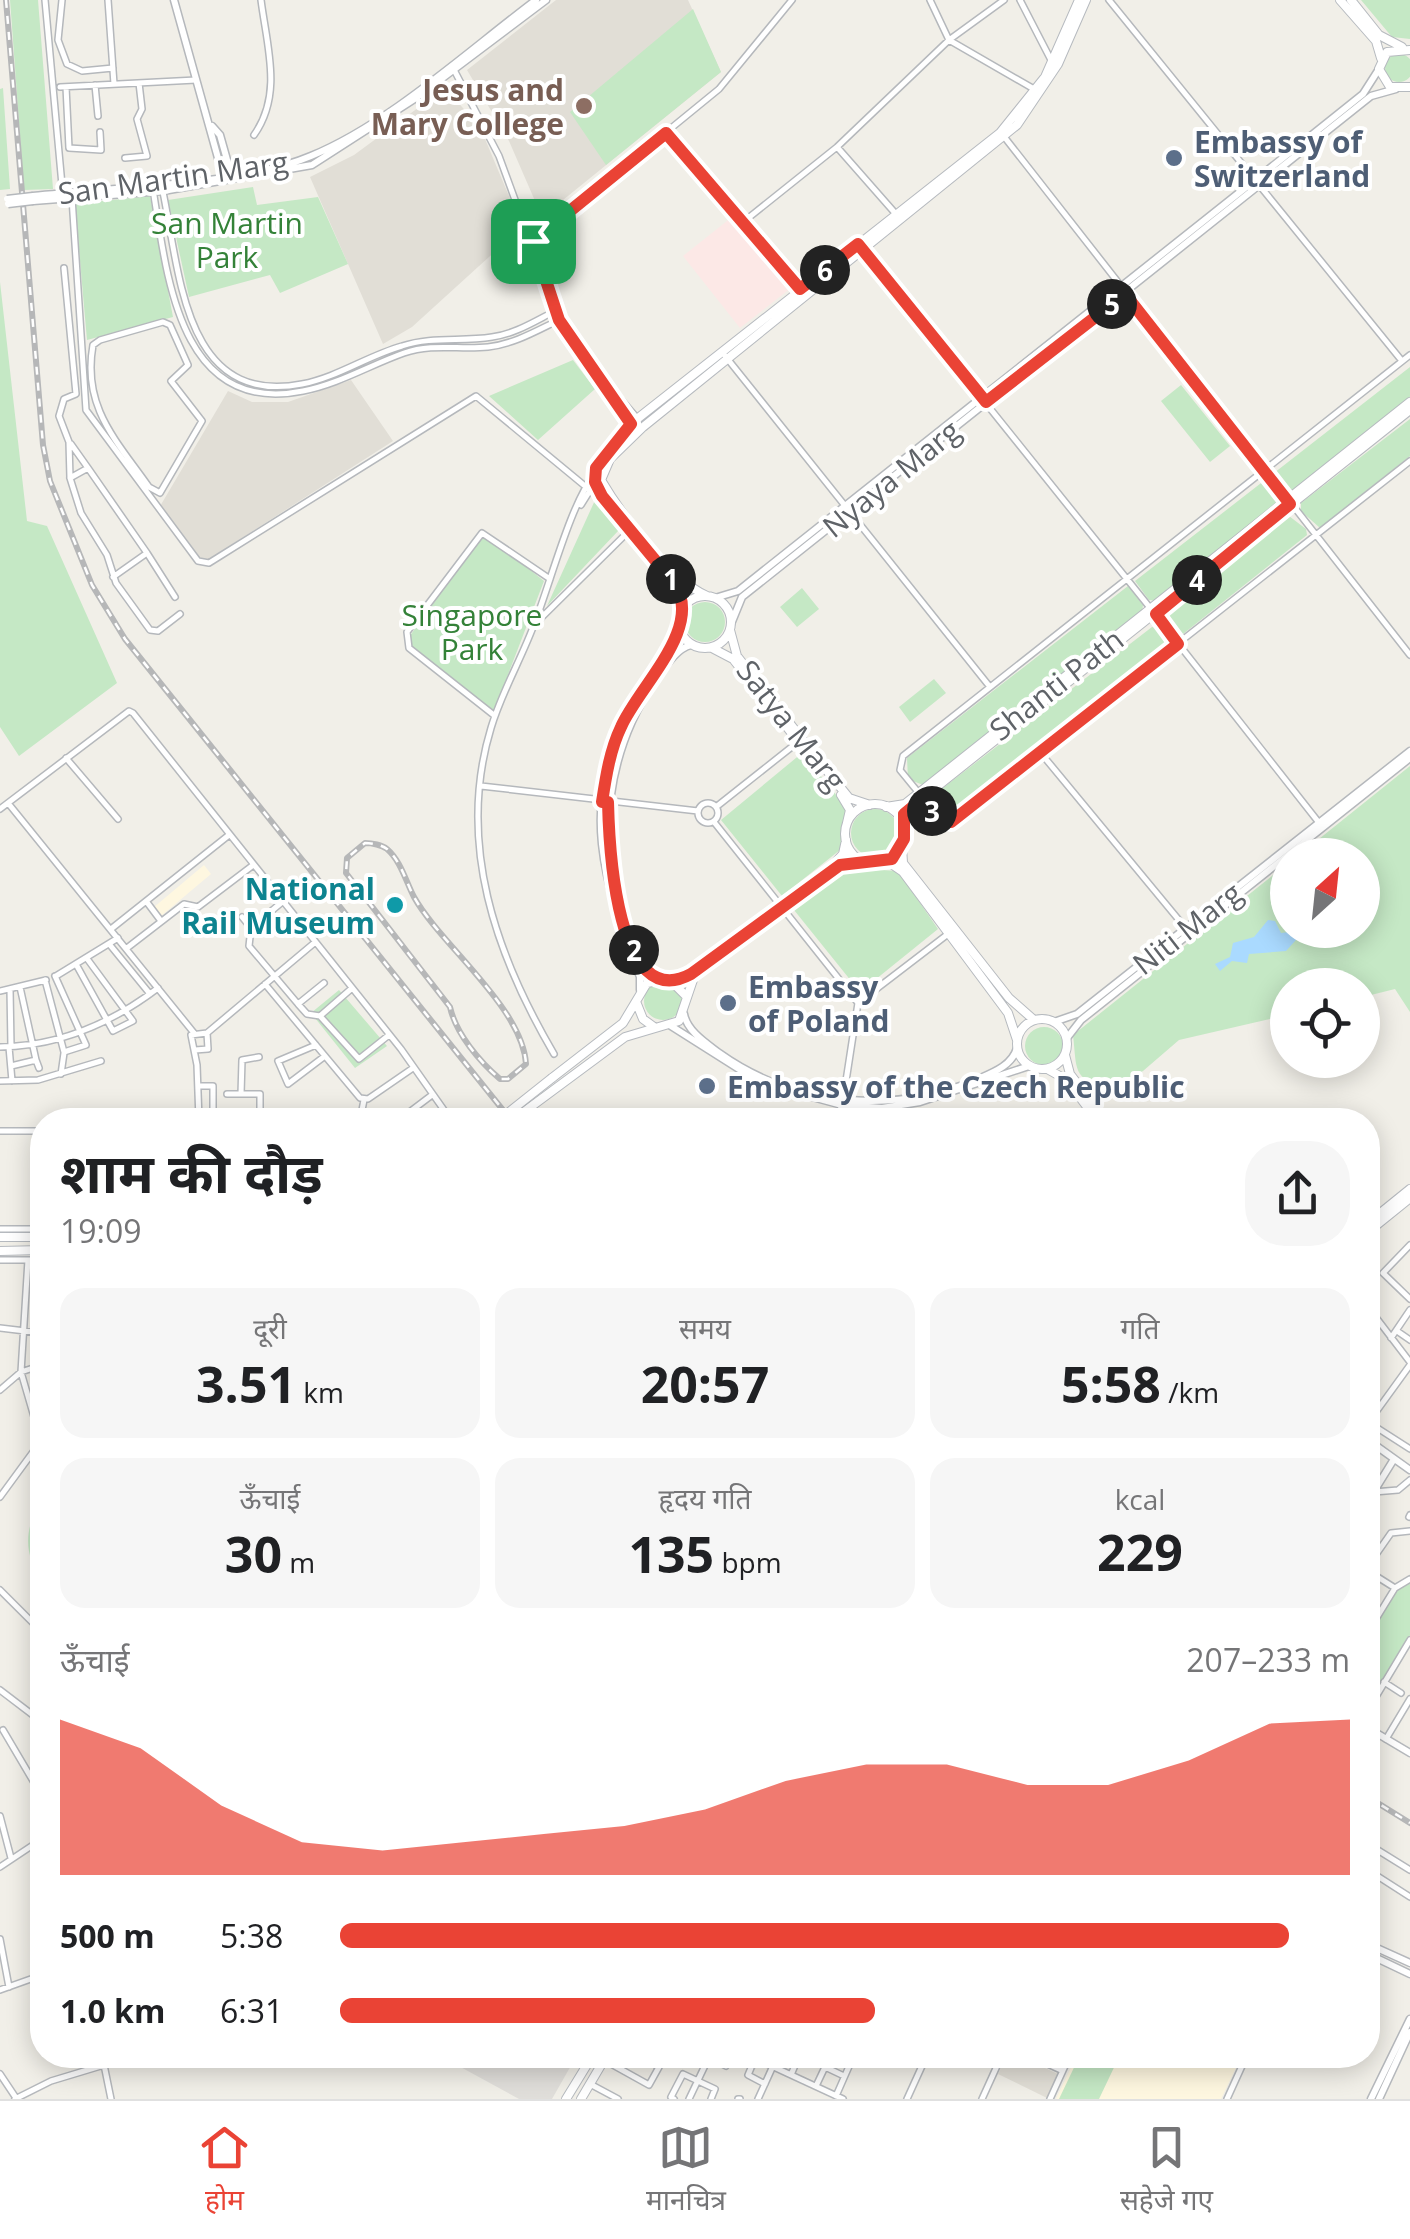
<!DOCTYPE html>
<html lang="hi">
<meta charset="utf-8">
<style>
:root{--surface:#fff;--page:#f6f6f6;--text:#202124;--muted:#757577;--line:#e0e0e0;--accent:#ea4335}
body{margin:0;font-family:"Open Sans","Noto Sans Devanagari",sans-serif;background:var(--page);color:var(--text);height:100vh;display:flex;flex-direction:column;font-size:38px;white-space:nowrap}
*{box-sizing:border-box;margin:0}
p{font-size:32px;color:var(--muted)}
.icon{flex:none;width:55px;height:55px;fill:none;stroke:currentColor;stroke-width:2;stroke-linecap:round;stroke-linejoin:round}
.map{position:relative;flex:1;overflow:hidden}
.drawer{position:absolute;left:30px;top:1108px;width:1350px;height:960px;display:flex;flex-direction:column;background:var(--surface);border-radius:40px;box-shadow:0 5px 25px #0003}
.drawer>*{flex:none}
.needle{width:65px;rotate:27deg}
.tools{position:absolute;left:1270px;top:838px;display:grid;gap:20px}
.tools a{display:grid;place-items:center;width:110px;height:110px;border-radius:50%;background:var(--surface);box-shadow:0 5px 25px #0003;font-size:50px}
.pin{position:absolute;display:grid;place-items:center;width:85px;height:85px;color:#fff;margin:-42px;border-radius:20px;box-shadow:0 5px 15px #0006}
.km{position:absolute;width:50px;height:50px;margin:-25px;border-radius:50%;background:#222;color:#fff;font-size:28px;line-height:50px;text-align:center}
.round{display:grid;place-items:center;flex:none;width:105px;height:105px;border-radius:40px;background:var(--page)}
.head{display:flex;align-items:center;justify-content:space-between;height:170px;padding:0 30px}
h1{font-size:55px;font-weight:700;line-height:75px}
.figures{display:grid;grid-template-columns:repeat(3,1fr);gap:15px;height:170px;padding:10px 30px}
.figures div{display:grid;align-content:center;border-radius:25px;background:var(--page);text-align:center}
.figures b{font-size:50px;font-weight:700}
.figures small{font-size:28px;font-weight:400}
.figures p{font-size:28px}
.chart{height:280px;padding:20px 30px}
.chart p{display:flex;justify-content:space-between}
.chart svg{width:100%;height:180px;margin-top:10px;fill:var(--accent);opacity:.7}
ul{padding:0 30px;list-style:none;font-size:32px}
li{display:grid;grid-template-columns:160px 120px 1fr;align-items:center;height:75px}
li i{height:25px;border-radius:12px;background:var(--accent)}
.tab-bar{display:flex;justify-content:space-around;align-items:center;height:140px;border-top:2px solid var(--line);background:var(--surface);font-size:28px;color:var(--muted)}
.tab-bar a{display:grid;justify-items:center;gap:5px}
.tab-bar .current{color:var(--accent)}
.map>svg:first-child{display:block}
.commercial{fill:#fef7e0}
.industrial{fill:#e0deda}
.education{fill:#e1ded6}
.medical{fill:#fce8e6}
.green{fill:#c5e8c5}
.water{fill:#aadaff}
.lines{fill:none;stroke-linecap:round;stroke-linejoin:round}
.minor-casing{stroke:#b5b8bc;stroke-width:8}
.tertiary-casing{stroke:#b5b8bc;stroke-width:9}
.secondary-casing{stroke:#b6babf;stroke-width:10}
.minor{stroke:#fff;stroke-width:5}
.tertiary{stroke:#fff;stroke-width:6}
.secondary{stroke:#fff;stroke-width:8}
.rail-casing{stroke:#b6b7b8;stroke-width:6}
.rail{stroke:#fff;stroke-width:2.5;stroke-dasharray:8;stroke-linecap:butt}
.tertiary-bridge-casing{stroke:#b5b8bc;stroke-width:9;stroke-linecap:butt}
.secondary-bridge-casing{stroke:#b6babf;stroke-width:10;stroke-linecap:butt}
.tertiary-bridge{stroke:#fff;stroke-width:6}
.secondary-bridge{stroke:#fff;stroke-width:8}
.route-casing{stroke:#fff;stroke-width:20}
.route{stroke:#ea4335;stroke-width:12}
.education-dot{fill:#8d6e63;stroke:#fff;stroke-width:4}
.service-dot{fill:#5c6f8a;stroke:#fff;stroke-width:4}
.culture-dot{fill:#0f9aa8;stroke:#fff;stroke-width:4}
.labels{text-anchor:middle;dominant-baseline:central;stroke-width:8;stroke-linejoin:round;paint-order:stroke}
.education-label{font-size:30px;font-weight:bold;fill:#785e54;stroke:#fff;text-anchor:end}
.service-label{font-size:30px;font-weight:bold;fill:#4e5e75;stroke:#fff;text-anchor:start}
.street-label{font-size:30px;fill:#5f6368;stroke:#fff}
.park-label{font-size:30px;fill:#348238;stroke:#fff}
.culture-label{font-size:30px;font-weight:bold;fill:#0d838f;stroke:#fff;text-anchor:end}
</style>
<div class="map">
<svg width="1410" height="2099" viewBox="0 0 1410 2099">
<rect width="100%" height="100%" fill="#f1efe8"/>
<!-- commercial -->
<path class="commercial" d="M 204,865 L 211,874 L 161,916 L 153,908 Z
M 1077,2055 L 1242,2055 L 1221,2099 L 1056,2099 Z"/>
<!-- industrial -->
<path class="industrial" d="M 460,2055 L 577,2055 L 552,2099 L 519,2099 L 455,2064 Z"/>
<!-- education -->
<path class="education" d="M 556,0 L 688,0 L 721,72 L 542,217 L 509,141 L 467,70 Z
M 445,88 L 480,127 L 522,227 L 412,327 L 383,344 L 310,177 L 354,155 Z
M 351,380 L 393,441 L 206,561 L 195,556 L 159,508 L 228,391 L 252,402 L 288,402 Z
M 1007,2055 L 1017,2055 L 1058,2074 L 1047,2098 L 998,2074 Z"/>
<!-- medical -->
<path class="medical" d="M 732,217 L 791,288 L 740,328 L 683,256 Z"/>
<!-- green -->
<path class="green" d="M 10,0 L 38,0 L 53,189 L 24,190 Z
M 1361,0 L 1410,0 L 1410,39 L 1392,37 Z
M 693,9 L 721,72 L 606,165 L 570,112 Z
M1385 68a14 14 0 1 1 28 0a14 14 0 1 1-28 0Z
M 3,88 L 10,189 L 0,190 L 0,89 Z
M 253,187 L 257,205 L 318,197 L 348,264 L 280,293 L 270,275 L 189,297 L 168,200 Z
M 150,196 L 173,317 L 87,340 L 75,204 Z
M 0,282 L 27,521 L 47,526 L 117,683 L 19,756 L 0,727 Z
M 573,360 L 595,389 L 538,440 L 489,396 Z
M 1410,367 L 1410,397 L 1291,493 L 1283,489 L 1274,473 Z
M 1181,385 L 1230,446 L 1210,462 L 1161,401 Z
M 1410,419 L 1410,456 L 1320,528 L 1301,511 L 1301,503 Z
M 1265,480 L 1280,501 L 1157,601 L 1149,600 L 1135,581 Z
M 596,498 L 619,530 L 547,606 Z
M 1289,516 L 1306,529 L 1307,535 L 1178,638 L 1163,620 L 1165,611 Z
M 481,537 L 489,537 L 544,581 L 494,711 L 411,646 L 409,637 Z
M 1128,586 L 1143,605 L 1142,613 L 923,785 L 908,779 L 907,758 Z
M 802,588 L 819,609 L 797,627 L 780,607 Z
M685 622a20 20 0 1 1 40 0a20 20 0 1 1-40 0Z
M 1152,627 L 1158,628 L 1170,644 L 950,820 L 932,808 L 935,794 Z
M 934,679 L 946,693 L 910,722 L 899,707 Z
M 802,753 L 846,807 L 840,850 L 782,896 L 721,820 Z
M 1410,766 L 1410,1012 L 1395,989 L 1363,997 L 1362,985 L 1288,985 L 1287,1015 L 1179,1040 L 1143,1071 L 1107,1091 C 1072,1077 1077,1070 1073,1035 L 1287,864 L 1288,930 L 1362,930 L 1362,855 L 1299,855 Z
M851 833a24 24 0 1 1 48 0a24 24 0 1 1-48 0Z
M 847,868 L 898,871 L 938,929 L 860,992 L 794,910 Z
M644 1001a19 19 0 1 1 38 0a19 19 0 1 1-38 0Z
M 339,990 L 387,1046 L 355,1068 L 311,1013 Z
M1025 1046a19 19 0 1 1 38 0a19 19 0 1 1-38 0Z
M 42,1502 L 42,1579 C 23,1556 24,1525 42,1502 Z
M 1401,1583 L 1410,1583 L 1410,1635 L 1368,1706 L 1368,1639 Z
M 1080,2055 L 1119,2057 L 1099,2099 L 1059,2099 Z"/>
<!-- water -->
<path class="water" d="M 1268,920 L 1275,921 L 1281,933 L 1305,930 L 1286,951 L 1249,954 L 1247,963 L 1232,961 L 1220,971 L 1215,964 L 1230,957 L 1233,943 L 1254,937 Z"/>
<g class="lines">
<!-- minor casing -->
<g class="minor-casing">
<path id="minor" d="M 45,0 L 63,196
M 62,0 L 58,40 L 67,64 L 82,71 L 113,68
M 108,0 L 114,84
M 930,0 L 949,40 L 1034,89
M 1020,0 L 1051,60
M 1109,0 L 1402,361
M 452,66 L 499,156 L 559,320 L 631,425
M 95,85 L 98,116
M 60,87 L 196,80
M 66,87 L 69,148 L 101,150 L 100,132
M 666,133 L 801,290
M 1002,134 L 1410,655
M 254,135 C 283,94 267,47 261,0
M 837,147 L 895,213
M 125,158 L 147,156 L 137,119 L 142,109 L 139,83
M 153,189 C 167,278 180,416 303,391 C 339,384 370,365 404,353 C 433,343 459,350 488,347 C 514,344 536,331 559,320
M 163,192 C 180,273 184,407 302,384 C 338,377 367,356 402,346 C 432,336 461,342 492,337 C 515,334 535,321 555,311
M 72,198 L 86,410 L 198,561 L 209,563 L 476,396 L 591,491
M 742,223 L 837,147 L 949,40 L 1004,0
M 533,241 L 719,89 L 792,0
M 862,249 L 1151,609
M 64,268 L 76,394 L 64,399 L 59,416 L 69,442 L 70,478 L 81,513 L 107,555 L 116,583 L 150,630 L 158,631 L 180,614
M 163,322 L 170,325 L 188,365 L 171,381 L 202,421 L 160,493 L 149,487 C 116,440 82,407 93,345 L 100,340 Z
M 722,352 L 990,687
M 612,389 L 637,418
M 88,468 L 147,553 L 113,577
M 70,478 L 88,468 L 71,444
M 581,505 L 596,481
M 147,553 L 175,597
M 1155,614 L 1320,824
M 537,622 L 630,530
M 495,716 L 409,648 L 407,632 L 482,533 L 550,579
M 1040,752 L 1188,931
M 66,758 L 118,819
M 481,786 L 698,811
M 918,792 L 900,770 L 903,756 L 1410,355
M 923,800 L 943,822 L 951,822 L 1410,461
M698 813a10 10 0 1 1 20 0a10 10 0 1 1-20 0Z
M 8,803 L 194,1033
M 716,807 L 798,742
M 0,809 L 129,711 L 133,713 L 401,1049 L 451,1120
M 714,822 L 858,1003
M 146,901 L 161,921
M 242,917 L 251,928 L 249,946 L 298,1004
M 251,928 L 281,903
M 111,929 L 229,835
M 110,945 L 150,994
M 127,948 L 184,904 L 198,907 L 252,866
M 77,966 L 113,1031 L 133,1021 L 88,960
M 56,976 L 118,938
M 45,980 L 64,1052 L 86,1045 L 55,976
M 265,984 L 360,1098 L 368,1099 L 413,1068
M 20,987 L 36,1060
M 10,989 L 11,1046
M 351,989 L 320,1016 L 359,1059 L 389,1035
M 0,991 L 46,980
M 320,1016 L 307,1014 L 298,1004 L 324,983
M 316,1045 L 278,1061 L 288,1084 L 325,1056
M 0,1047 C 59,1046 112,1023 158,988
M 9,1047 L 12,1081
M 195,1050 L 208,1049 L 207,1033
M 554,1054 C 496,955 456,843 491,728 C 502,691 522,658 535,622 C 550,584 571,503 594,475
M 11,1066 L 36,1060 L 39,1068
M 61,1074 L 64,1053
M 0,1081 L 38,1080 L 101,1061
M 198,1086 L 213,1086 L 213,1120
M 227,1094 L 260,1094 L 260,1120
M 241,1094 L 242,1060 L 259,1057
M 199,1120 L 197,1065 L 191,1035 L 207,1033 L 313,944
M 360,1120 L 364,1100
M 399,1120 L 432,1095
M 840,1120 L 858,1003 L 948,934
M 0,1131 L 42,1131
M 0,1229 L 42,1229
M 1410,1245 L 1383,1273 L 1410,1299
M 0,1260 L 42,1260
M 42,1290 L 42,1300
M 1368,1307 L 1410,1362
M 0,1328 L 42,1333
M 1397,1331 L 1410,1340
M 1391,1338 L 1410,1310
M 0,1390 L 21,1372 L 42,1365
M 1368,1422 L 1410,1449
M 1368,1423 L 1410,1365
M 1374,1492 L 1398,1490 L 1410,1480
M 0,1497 L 41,1441 L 21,1372 L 28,1260
M 1409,1517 L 1410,1515
M 1368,1566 L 1391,1533 L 1410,1531
M 1368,1571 L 1395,1588
M 0,1590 L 42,1632
M 1368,1632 L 1395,1588 L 1410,1579
M 1384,1682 L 1401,1693
M 0,1690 L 42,1722
M 1368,1710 L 1410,1640
M 3,1730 L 42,1796
M 1386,1739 L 1410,1699
M 0,1816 L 11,1858
M 1368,1844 L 1410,1870
M 0,1867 L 42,1839
M 1368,1870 L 1410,1897
M 0,1939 L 9,1987
M 0,1990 L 42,1975
M 102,2055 L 111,2099
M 748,2055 L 843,2099
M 1028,2055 L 1061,2070
M 709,2057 L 726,2066 L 731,2055
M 604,2060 L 649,2085 L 659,2067 L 639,2055
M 753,2065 L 758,2055
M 751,2068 L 748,2075 L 765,2084
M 0,2074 L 16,2098
M 791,2075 L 798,2058 L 793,2055
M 590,2084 L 618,2099
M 816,2086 L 825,2067 L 844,2076
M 836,2096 L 854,2055
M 15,2099 L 51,2081 L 104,2065
M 674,2099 L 671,2097 L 683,2074 L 715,2089 L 711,2099
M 689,2099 L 710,2055
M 738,2099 L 740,2099
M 758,2099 L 778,2055
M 907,2099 L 927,2055
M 982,2099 L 1002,2055
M 1050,2099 L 1070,2055
M 1227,2099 L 1247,2055"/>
</g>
<!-- tertiary casing -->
<g class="tertiary-casing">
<path id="tertiary" d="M 174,0 L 223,176
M 212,126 L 220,135 L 231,174
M 33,196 C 111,187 241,186 311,156 C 389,124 468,51 536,0
M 33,201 L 163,191 L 312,165 L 416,98 L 546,0
M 715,598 L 738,591 L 1313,134 L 1363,94 L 1379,69
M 731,624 L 742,597 L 1371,96 L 1396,89
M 655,979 C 637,962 630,942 622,919 C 596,839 607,752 654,682 C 664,669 675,649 691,645
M 640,990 L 640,977 C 604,883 578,806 630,709 C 644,682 665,658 681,631
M 684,1014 C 687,1031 706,1043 719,1053 C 793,1106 892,1115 976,1080 C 992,1073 1012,1066 1017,1048
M 1054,1022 L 1077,1014 L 1410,751
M 671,1026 L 761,1083 L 842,1105 L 882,1108 L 920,1102 L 1029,1066
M 1067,1038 L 1081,1020 L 1410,758
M 1368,1440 L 1410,1470
M 1368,1501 L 1394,1459
M 1368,1728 L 1410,1753
M 1368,1944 L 1410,1963
M 1368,1954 L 1410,1974
M 1371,2099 L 1410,2019
M 1379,2099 L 1410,2032"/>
</g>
<!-- secondary casing -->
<g class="secondary-casing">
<path id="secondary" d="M 1340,0 L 1376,41 L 1381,58
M 1351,0 L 1379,35 L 1402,47
M 1410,50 L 1387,52 L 1379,69 L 1390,87 L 1410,87
M679 622a26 26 0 1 1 52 0a26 26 0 1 1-52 0Z
M 707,596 C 669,579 623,517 601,480 L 610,459 L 643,427 L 1017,125 L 1058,64 L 1086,0
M 681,612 L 680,591 L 598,489 C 588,460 619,437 637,419 L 1000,133 L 1045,77 L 1079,0
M 730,630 L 737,656 L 824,767 L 849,798 L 870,805
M 712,648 L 733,659 L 820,769
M 841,795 L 850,810 L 847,823
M845 834a30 30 0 1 1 60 0a30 30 0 1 1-60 0Z
M 886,807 L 905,804 L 1410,402
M 903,824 L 910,808 L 1410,410
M 902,847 L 903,863 L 1009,998 L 1034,1020
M 887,861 L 903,872 L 1008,1013 L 1017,1040
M 834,864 L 843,854 L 846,840
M 674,981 L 696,970
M 637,1004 L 643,1019 L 654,1027
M1017 1044a25 25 0 1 1 50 0a25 25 0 1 1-50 0Z
M 1065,1055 L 1070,1074 L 1105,1120
M 1049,1070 L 1067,1080 L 1097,1120
M 552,1078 L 623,1023 L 647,983 L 669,979 L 686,996
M 513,1120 L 625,1037 L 679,1021 L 694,977 L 840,865 L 862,861
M 1368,1223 L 1410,1189
M 1368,1232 L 1410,1198
M 0,1237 L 42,1237
M 0,1251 L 42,1250
M 566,2099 L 593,2055
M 581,2099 L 607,2055"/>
</g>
<!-- minor -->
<use href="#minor" class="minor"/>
<!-- tertiary -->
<use href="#tertiary" class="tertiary"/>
<!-- secondary -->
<use href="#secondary" class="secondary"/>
<!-- rail casing -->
<g class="rail-casing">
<path id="rail" d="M 6,0 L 43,445 L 50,481 L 92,585 L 125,639 L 511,1120
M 365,843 C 372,843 382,845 387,849 C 401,861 406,882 414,897 C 440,944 523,1008 526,1064 L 508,1079 L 500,1079 C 480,1062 456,1034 450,1007 L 346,873 L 347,858 Z
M 1368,1797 L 1410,1823"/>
</g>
<!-- rail -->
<use href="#rail" class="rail"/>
<!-- tertiary-bridge casing -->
<g class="tertiary-bridge-casing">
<path id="tertiary-bridge" d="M 7,199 L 33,196
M 8,204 L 33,201"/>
</g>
<!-- secondary-bridge casing -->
<g class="secondary-bridge-casing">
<path id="secondary-bridge" d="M 499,1120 L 552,1078"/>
</g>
<!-- tertiary-bridge -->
<use href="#tertiary-bridge" class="tertiary-bridge"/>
<!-- secondary-bridge -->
<use href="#secondary-bridge" class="secondary-bridge"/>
</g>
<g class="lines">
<!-- route casing -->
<g class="route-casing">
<path id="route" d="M 666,133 L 800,289 L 858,244 L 986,402 L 1125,294 L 1290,504 L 1156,614 L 1178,644 L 951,822 L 938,818 L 922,799 L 904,814 L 904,839 L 892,859 L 840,865 L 691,974 C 616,1015 609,844 608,802 L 602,802 C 606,776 610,750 621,727 C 639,686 705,627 674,583 L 602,496 L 595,482 L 596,468 L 631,424 L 559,320 L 533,241 Z"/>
</g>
<!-- route -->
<use href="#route" class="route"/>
</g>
<!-- markers -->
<circle class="education-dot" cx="584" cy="106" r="10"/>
<g class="service-dot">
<circle cx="1174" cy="158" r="10"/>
<circle cx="728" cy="1003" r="10"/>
<circle cx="707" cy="1086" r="10"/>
</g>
<circle class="culture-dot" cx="395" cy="905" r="10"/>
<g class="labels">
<!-- education labels -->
<g class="education-label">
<text x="564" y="89">Jesus and<tspan x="564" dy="34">Mary College</tspan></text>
</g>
<!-- service labels -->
<g class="service-label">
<text x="1194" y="141">Embassy of<tspan x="1194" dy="34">Switzerland</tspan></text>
<text x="748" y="986">Embassy<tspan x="748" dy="34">of Poland</tspan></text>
<text x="727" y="1086">Embassy of the Czech Republic</text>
</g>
<!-- street labels -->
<g class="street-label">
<text transform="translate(173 177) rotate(-8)">San Martin Marg</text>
<text transform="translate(891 478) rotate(-39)">Nyaya Marg</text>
<text transform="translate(1056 684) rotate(-38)">Shanti Path</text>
<text transform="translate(792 725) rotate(52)">Satya Marg</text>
<text transform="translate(1187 928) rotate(-38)">Niti Marg</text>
</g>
<!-- park labels -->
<g class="park-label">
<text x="227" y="222">San Martin<tspan x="227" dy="34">Park</tspan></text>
<text x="472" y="614">Singapore<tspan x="472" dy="34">Park</tspan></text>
</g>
<!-- culture labels -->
<g class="culture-label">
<text x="375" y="888">National<tspan x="375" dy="34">Rail Museum</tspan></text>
</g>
</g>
</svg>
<div class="tools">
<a><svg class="needle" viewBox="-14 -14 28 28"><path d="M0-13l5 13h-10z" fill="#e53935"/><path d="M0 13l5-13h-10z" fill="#757577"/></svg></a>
<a><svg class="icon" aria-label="locate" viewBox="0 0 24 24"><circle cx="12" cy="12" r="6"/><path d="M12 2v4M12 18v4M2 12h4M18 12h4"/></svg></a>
</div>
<div class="pin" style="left:533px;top:241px;background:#1e9e55"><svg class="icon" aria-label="arrive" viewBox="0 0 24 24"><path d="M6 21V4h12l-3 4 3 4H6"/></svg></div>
<b class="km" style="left:671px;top:579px">1</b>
<b class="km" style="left:634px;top:950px">2</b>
<b class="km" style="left:932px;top:811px">3</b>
<b class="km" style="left:1197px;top:580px">4</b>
<b class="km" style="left:1112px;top:304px">5</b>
<b class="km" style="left:825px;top:270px">6</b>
<section class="drawer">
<div class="head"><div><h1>शाम की दौड़</h1><p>19:09</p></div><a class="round"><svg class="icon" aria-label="share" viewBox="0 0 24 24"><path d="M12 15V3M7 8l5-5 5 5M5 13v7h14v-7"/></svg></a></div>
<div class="figures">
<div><p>दूरी</p><b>3.51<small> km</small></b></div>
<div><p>समय</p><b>20:57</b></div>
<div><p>गति</p><b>5:58<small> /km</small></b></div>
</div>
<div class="figures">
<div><p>ऊँचाई</p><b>30<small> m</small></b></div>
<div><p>हृदय गति</p><b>135<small> bpm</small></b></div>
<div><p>kcal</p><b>229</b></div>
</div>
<div class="chart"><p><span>ऊँचाई</span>207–233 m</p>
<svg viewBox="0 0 160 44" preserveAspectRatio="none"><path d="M0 44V6L10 13L20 27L30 36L40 38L50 36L60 34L70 32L80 28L90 21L100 17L110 17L120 22L130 22L140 16L150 7L160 6V44z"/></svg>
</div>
<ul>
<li><b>500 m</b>5:38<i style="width:94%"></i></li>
<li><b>1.0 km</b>6:31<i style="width:53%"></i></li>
</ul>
</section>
</div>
<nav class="tab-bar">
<a class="current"><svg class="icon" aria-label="home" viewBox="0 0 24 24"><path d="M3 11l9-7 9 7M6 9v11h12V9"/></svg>होम</a>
<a><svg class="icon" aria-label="map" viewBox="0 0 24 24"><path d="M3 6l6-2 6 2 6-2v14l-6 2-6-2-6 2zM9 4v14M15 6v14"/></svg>मानचित्र</a>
<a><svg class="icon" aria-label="saved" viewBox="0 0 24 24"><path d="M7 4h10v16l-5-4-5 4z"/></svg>सहेजे गए</a>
</nav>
